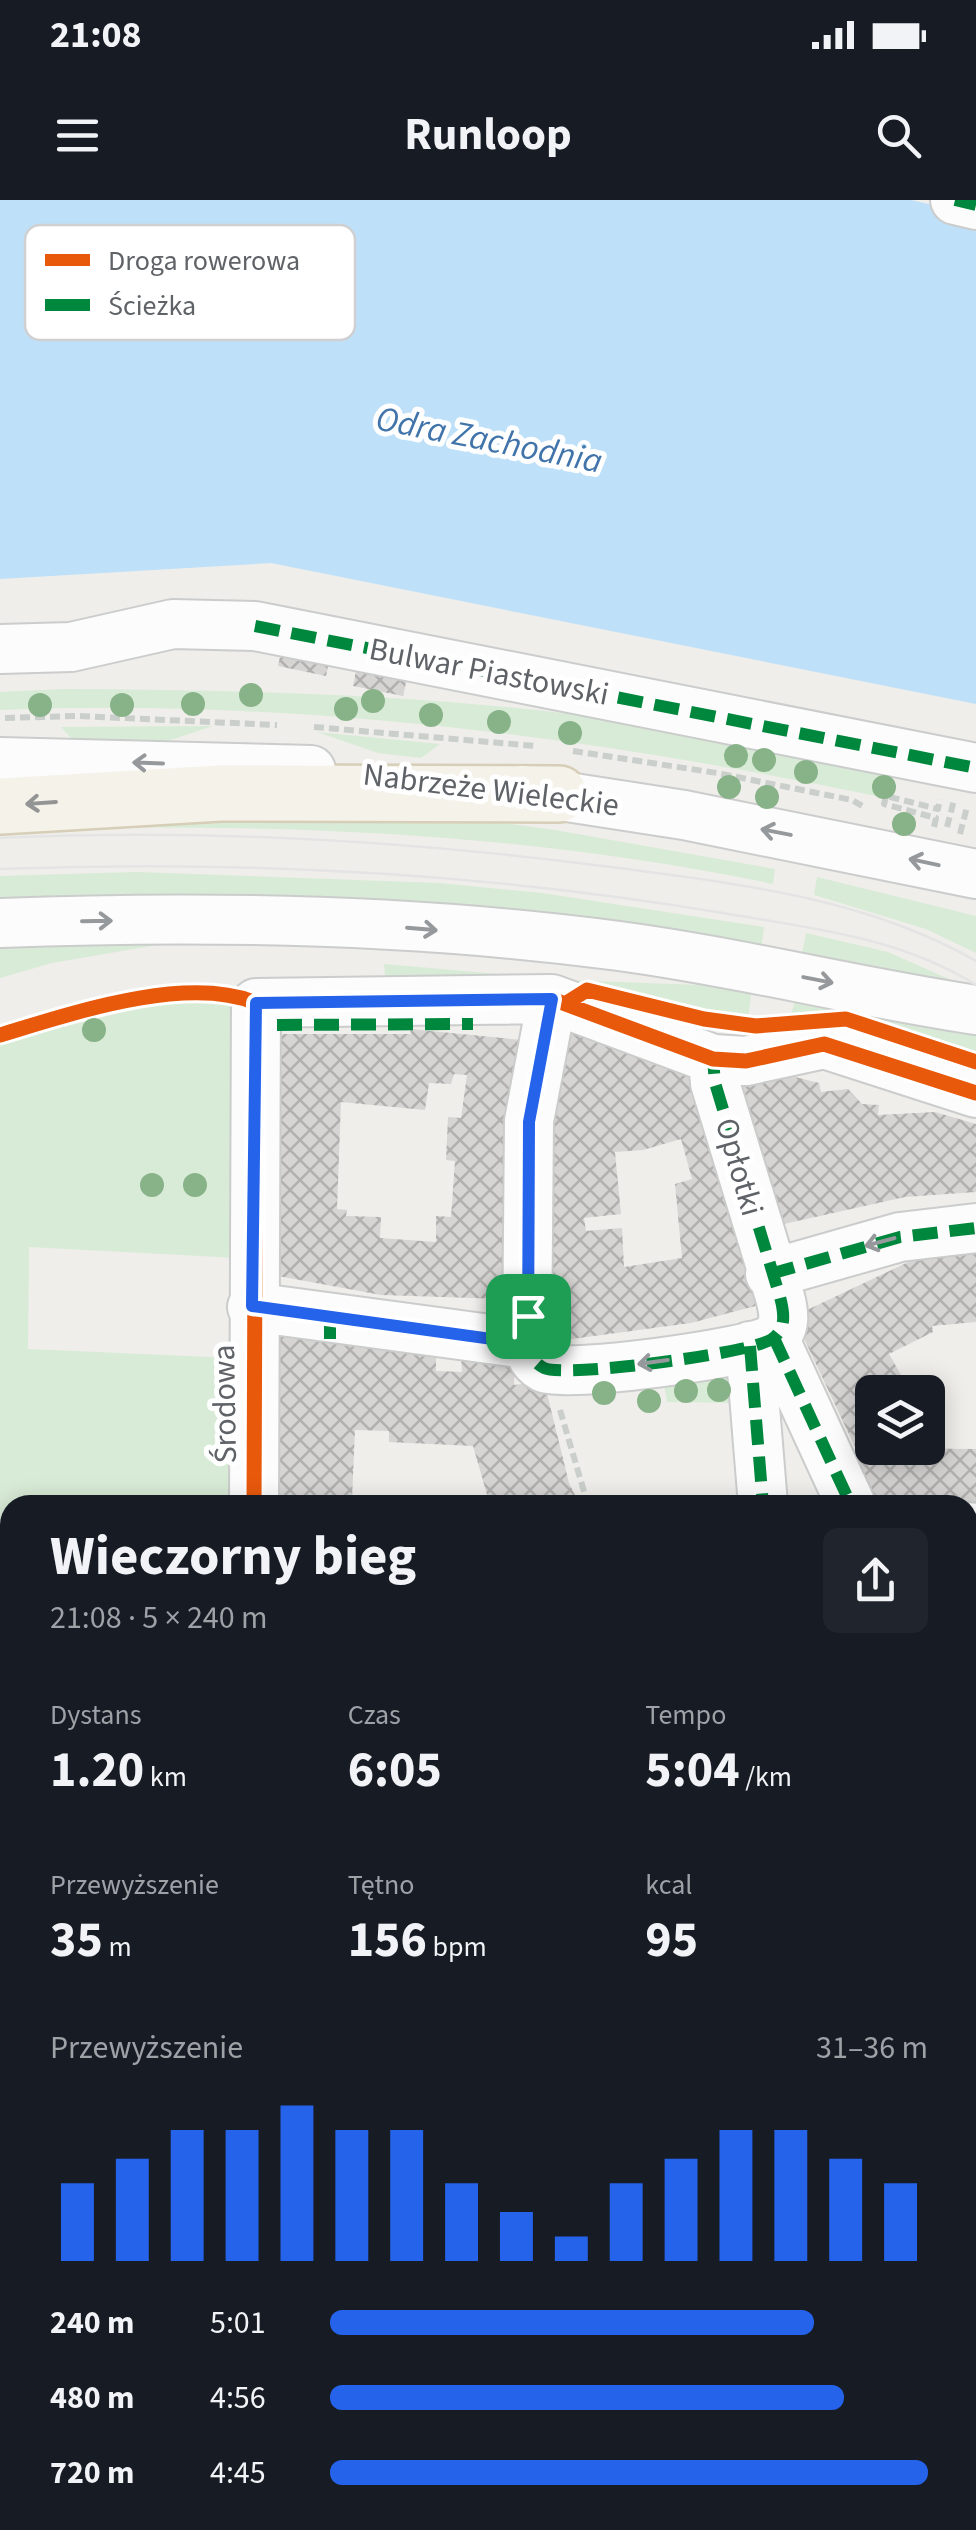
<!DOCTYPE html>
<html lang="pl">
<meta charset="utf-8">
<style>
:root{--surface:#171b24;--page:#20242c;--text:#f1f3f6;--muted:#9ea1a6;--accent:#2563eb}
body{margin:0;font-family:"Source Sans 3",sans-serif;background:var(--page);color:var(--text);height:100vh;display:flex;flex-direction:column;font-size:38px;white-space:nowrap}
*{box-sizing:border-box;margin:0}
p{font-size:32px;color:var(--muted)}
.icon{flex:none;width:55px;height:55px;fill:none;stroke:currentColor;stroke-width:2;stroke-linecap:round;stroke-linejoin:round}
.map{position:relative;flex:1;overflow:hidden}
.details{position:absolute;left:0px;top:1295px;width:978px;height:1035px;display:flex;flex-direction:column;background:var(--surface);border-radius:30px 30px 0 0;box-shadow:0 5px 25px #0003}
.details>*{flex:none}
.controls{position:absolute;left:855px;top:1175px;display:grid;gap:20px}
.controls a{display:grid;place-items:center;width:90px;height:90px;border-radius:15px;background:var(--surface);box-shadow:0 5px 25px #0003;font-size:50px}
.pin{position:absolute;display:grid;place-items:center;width:85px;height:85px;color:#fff;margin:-42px;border-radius:20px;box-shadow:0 5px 15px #0006}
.round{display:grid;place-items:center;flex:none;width:105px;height:105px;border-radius:15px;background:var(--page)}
.headline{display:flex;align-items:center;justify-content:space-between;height:170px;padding:0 50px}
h1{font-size:55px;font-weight:700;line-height:75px}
.stats{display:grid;grid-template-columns:repeat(3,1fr);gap:15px;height:170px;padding:10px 50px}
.stats div{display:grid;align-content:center}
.stats b{font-size:50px;font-weight:700}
.stats small{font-size:28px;font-weight:400}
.stats p{font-size:28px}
.chart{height:280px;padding:20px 50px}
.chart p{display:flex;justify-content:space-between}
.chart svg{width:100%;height:180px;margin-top:10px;stroke:var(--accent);stroke-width:6}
ul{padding:0 50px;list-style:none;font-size:32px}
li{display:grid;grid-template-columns:160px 120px 1fr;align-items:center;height:75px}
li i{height:25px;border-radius:12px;background:var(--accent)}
.status{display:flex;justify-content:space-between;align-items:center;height:70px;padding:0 50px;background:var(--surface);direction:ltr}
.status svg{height:28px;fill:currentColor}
header{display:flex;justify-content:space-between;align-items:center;height:130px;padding:0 50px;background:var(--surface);font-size:45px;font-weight:700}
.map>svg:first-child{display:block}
.commercial{fill:#f7f3e4}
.education{fill:#e2e0da}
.green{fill:#d8ebd6}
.park{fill:url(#park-dots)}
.water{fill:#bfe0f9}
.building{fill:url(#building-cross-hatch);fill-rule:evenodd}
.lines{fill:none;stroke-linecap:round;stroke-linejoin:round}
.minor-casing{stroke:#cbcccc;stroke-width:52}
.major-casing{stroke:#d7ceb8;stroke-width:60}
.path{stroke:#cacfcc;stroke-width:6;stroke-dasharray:10 5;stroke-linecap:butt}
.minor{stroke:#fdfcfc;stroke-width:48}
.major{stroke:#f4f2e9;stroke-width:55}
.tram{stroke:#e4e4e4;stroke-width:2.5}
.quiet{stroke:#00873e;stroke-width:12;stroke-dasharray:25 12;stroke-linecap:butt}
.cycleway-casing{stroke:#fff;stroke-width:21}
.cycleway{stroke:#e8590c;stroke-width:15}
.tree{fill:#88b388}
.oneway{stroke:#96999c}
.oneway2{stroke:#939595}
.route-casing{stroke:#fff;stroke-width:20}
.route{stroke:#2563eb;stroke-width:12}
.labels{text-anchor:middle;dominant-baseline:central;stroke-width:10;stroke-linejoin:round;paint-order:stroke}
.street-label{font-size:32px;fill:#5f6368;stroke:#fff}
.water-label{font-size:35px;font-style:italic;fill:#4174aa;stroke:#fff}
.key{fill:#fff;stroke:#cfd0d2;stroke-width:2.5}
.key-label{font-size:28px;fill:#5f6368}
</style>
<div class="status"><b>21:08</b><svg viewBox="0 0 49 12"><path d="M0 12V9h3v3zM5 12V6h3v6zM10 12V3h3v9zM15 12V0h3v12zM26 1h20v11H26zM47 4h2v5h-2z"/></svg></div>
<header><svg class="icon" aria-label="menu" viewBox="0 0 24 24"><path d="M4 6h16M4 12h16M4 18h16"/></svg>Runloop<svg class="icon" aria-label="search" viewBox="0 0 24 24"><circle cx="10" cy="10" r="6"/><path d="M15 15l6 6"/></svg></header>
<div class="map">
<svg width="976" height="2330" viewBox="0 0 976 2330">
<defs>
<pattern id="park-dots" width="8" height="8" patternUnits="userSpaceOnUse" patternTransform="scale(2.5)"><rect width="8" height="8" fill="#d8ebd6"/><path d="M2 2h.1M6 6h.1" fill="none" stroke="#b2c2b1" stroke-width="1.8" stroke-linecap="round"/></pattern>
<pattern id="building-cross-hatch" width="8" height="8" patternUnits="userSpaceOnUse" patternTransform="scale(2.5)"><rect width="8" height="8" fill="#d6d5d3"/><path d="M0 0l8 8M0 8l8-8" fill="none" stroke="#b1b0af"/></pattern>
</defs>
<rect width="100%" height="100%" fill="#efeeea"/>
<!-- commercial -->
<path class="commercial" d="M 10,1631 L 10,2288 L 0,2291 L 0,1632 Z"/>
<!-- education -->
<path class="education" d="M 968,2285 L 976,2292 L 976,2330 L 448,2330 L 454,2320 L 968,2320 Z"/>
<!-- green -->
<path class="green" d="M 63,489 C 238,490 413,494 587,516 C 688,529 787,551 886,572 L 881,597 C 591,537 296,498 0,510 L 0,492 Z
M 213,526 L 171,540 L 73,540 L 61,527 Z
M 317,532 L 440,544 L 421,558 L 378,553 Z
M 220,607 L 431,613 L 555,630 L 775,669 L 773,684 C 531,633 283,623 37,629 Z
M 136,672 L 439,683 L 542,693 L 764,727 L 761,751 L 0,705 L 0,676 Z
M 817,677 L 976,716 L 976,753 L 926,729 L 814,695 Z
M 806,733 L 888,752 L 976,791 L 801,759 Z
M 136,739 L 157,745 L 52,763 L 0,778 L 0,744 Z
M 384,764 L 566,780 L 752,787 L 748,820 L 583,785 L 574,791 L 386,785 Z
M 796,795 L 976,829 L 976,856 L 854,815 L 791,816 Z
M 242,798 L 238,1058 L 29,1047 L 28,1149 L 233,1158 L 236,1305 L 10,1305 L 10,1375 L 0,1375 L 0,843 L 175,799 Z
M 662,1172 L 731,1172 L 737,1203 L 667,1202 Z"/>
<!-- park -->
<path class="park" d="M 968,1731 L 976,1733 L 976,1972 L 968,2009 Z"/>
<!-- water -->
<path class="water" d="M 0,0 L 911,0 L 976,15 L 976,504 L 271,363 L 0,379 Z"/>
<!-- building -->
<path class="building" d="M 284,438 L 332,448 L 326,476 L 278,466 Z
M 359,456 L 410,466 L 403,496 L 353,486 Z
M 562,824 L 691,878 L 763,1104 L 691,1123 L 549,1142 L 548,955 ZM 681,939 L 692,979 L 675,984 L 682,1058 L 624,1067 L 622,1028 L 586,1031 L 584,1018 L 621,1014 L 615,952 L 643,950 Z
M 410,829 L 522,840 L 503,1012 L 504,1099 L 381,1095 L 267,1074 L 277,834 L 411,834 ZM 454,874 L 467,875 L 461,918 L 448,917 L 446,960 L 455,961 L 451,1017 L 436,1016 L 436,1042 L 380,1038 L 381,1017 L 346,1016 L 347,1010 L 337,1009 L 341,902 L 425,910 L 429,883 L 451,884 Z
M 791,876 L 819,883 L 821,892 L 848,889 L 862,904 L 879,905 L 878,915 L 935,912 L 976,924 L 976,992 L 905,997 L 766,1028 L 731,890 Z
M 976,1050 L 976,1122 L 932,1126 L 933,1132 L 889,1154 L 911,1192 L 872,1192 L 872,1248 L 976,1249 L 976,1310 L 968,1305 L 872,1305 L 855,1247 L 800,1130 L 807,1110 L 921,1056 Z
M 276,1131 L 436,1155 L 436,1171 L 462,1172 L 461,1158 L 515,1167 L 514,1185 L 544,1181 L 569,1283 L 580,1305 L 490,1305 L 473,1246 L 389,1242 L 389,1231 L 355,1230 L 352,1299 L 402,1305 L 275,1305 Z
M 968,1344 L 976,1345 L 976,1420 L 968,1419 Z
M 0,1447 L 10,1447 L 10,1521 L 1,1521 L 0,1516 Z
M 968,1569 L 976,1570 L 976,1626 L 968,1624 Z
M 0,1687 L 10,1687 L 10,1761 L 0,1762 Z
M 8,2051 L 10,2125 L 0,2126 L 0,2053 Z
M 10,2243 L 10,2288 L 0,2291 L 0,2246 Z
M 0,2317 L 10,2320 L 75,2322 L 53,2326 L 54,2330 L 1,2330 Z
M 196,2320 L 258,2320 L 259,2330 L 197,2330 Z
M 327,2320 L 385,2320 L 388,2330 L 331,2330 Z
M 788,2320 L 849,2320 L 855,2330 L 794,2330 Z"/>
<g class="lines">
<!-- minor casing -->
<g class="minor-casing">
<path id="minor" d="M 955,0 L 976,5
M 0,449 L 71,447 L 173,424 L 255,426 L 976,568
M 0,562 L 311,570
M 522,590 L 684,615 L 976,674
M 0,723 C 206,715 415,719 619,746 C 739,762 856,792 976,810
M 552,799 L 529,921 L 527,1144 C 530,1155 534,1163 544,1168 C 566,1178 753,1153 772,1139 C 787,1129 784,1112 780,1097 L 715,883 L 713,859
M 770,1074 L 900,1037 L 976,1028
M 252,1107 L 527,1144
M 774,1138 L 851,1305
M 750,1146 L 763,1305
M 254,1305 L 256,803 L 552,799 L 713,859 L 746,861 L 824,844 L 976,893
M 968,1327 L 976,1328
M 0,1405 L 10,1405
M 968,1516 L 976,1518
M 968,1679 L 976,1681
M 968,2029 L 976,2034
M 968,2242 L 976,2249
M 0,2304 L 10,2302
M 93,2320 L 95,2330
M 307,2320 L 311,2330
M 412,2320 L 416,2330"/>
</g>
<!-- major casing -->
<g class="major-casing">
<path id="major" d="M 0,606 L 220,593 L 559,594"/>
</g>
<!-- path -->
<path class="path" d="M 5,518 L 78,516 L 277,525
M 314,527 L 536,546
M 573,551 L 717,573 L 852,600 L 864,607
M 934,627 L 936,618 L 884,604 L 886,596 L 938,609 L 940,599
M 947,627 L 954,600
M 960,634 L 967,607
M 560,1210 L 588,1305
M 0,1656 L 10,1655
M 0,1681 L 10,1681
M 968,1758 L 976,1757
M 968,1971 L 976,1979
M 968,2115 L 976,2103
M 601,2320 L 604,2330
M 869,2330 L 882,2320"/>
<!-- minor -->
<use href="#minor" class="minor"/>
<!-- major -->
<use href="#major" class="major"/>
<!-- tram -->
<path class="tram" d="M 0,638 C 208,628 413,641 619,668 C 741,684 868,699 976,761
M 0,669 C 242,660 485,673 723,713 C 810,728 900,737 976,785"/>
<!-- quiet -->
<path class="quiet" d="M 955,0 L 976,5
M 255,426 L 976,568
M 552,799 L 529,921 L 527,1144 C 530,1155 534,1163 544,1168 C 566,1178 753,1153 772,1139 C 787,1129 784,1112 780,1097 L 715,883 L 713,859
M 277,825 L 473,824
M 770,1074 L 900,1037 L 976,1028
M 252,1107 L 527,1144
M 774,1138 L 851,1305
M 330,1139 L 330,1119
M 750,1146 L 763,1305
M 968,1327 L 976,1328
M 412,2320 L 416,2330"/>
<!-- cycleway casing -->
<g class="cycleway-casing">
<path id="cycleway" d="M 568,802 L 587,790 L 704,819 L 756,826 L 846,819 L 976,862
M 0,835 C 70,814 186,774 256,803 L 552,799 L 713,859 L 746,861 L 824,844 L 976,893
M 254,1305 L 256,803"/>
</g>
<!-- cycleway -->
<use href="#cycleway" class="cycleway"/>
</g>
<!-- trees -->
<g class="tree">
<circle cx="251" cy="495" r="12"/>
<circle cx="373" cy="501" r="12"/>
<circle cx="193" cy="504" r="12"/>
<circle cx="40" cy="505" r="12"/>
<circle cx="122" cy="505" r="12"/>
<circle cx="346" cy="509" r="12"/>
<circle cx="431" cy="515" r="12"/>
<circle cx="499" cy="522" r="12"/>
<circle cx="570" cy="533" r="12"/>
<circle cx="736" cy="556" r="12"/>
<circle cx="764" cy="560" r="12"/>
<circle cx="806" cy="572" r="12"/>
<circle cx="729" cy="587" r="12"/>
<circle cx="884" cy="587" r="12"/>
<circle cx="767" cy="597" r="12"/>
<circle cx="904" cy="624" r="12"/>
<circle cx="94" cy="830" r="12"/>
<circle cx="152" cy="985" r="12"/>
<circle cx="195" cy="985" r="12"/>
<circle cx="719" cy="1190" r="12"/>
<circle cx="686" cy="1191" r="12"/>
<circle cx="604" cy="1193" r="12"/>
<circle cx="649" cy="1201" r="12"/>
</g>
<!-- one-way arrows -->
<defs><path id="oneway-shaft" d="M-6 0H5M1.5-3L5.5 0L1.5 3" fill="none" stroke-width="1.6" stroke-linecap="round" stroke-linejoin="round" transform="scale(2.5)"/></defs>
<g class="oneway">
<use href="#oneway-shaft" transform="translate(148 563) rotate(-178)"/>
<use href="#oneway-shaft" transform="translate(776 632) rotate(-169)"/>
<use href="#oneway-shaft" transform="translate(924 662) rotate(-168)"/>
<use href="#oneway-shaft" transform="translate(97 721) rotate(-1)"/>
<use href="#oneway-shaft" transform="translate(422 729) rotate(5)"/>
<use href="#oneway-shaft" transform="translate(818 780) rotate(11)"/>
<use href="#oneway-shaft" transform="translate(880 1042) rotate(165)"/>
<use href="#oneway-shaft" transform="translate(653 1162) rotate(172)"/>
</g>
<use class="oneway2" href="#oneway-shaft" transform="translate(41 603) rotate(176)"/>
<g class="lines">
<!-- route casing -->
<g class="route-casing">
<path id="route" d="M 552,799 L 529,922 L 528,1144 L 252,1106 L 256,803 Z"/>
</g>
<!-- route -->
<use href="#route" class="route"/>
</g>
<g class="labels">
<!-- street labels -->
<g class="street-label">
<text transform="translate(489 472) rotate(11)">Bulwar Piastowski</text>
<text transform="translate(491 590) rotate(7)">Nabrzeże Wieleckie</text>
<text transform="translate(739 967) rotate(74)">Opłotki</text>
<text transform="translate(225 1204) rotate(-91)">Środowa</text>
</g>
<!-- water labels -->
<g class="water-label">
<text transform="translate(489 240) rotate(11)">Odra Zachodnia</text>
</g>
</g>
<!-- legend -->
<rect x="25" y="25" width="330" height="115" rx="15" class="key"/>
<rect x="45" y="54" width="45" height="12" fill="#e8590c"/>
<rect x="45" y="99" width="45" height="12" fill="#00873e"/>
<g class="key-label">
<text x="108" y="70">Droga rowerowa</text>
<text x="108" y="115">Ścieżka</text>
</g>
</svg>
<div class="controls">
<a><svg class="icon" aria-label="layers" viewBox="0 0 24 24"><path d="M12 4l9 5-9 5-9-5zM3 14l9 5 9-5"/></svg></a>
</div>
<div class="pin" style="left:528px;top:1116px;background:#1e9e55"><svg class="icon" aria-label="arrive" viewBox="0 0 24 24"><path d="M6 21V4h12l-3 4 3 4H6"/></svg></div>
<section class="details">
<div class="headline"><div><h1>Wieczorny bieg</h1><p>21:08 · 5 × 240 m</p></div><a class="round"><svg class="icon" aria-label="share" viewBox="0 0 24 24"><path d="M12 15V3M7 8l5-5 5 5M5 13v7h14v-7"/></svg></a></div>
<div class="stats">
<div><p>Dystans</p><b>1.20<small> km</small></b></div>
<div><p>Czas</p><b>6:05</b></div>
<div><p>Tempo</p><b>5:04<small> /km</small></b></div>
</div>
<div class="stats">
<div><p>Przewyższenie</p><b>35<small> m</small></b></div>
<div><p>Tętno</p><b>156<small> bpm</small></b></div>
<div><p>kcal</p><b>95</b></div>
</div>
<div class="chart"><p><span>Przewyższenie</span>31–36 m</p>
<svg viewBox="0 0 160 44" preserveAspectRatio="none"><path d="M5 44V25M15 44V19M25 44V12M35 44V12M45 44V6M55 44V12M65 44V12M75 44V25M85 44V32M95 44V38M105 44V25M115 44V19M125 44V12M135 44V12M145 44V19M155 44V25"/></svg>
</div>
<ul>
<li><b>240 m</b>5:01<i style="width:81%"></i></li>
<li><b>480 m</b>4:56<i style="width:86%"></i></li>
<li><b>720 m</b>4:45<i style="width:100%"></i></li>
</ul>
</section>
</div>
